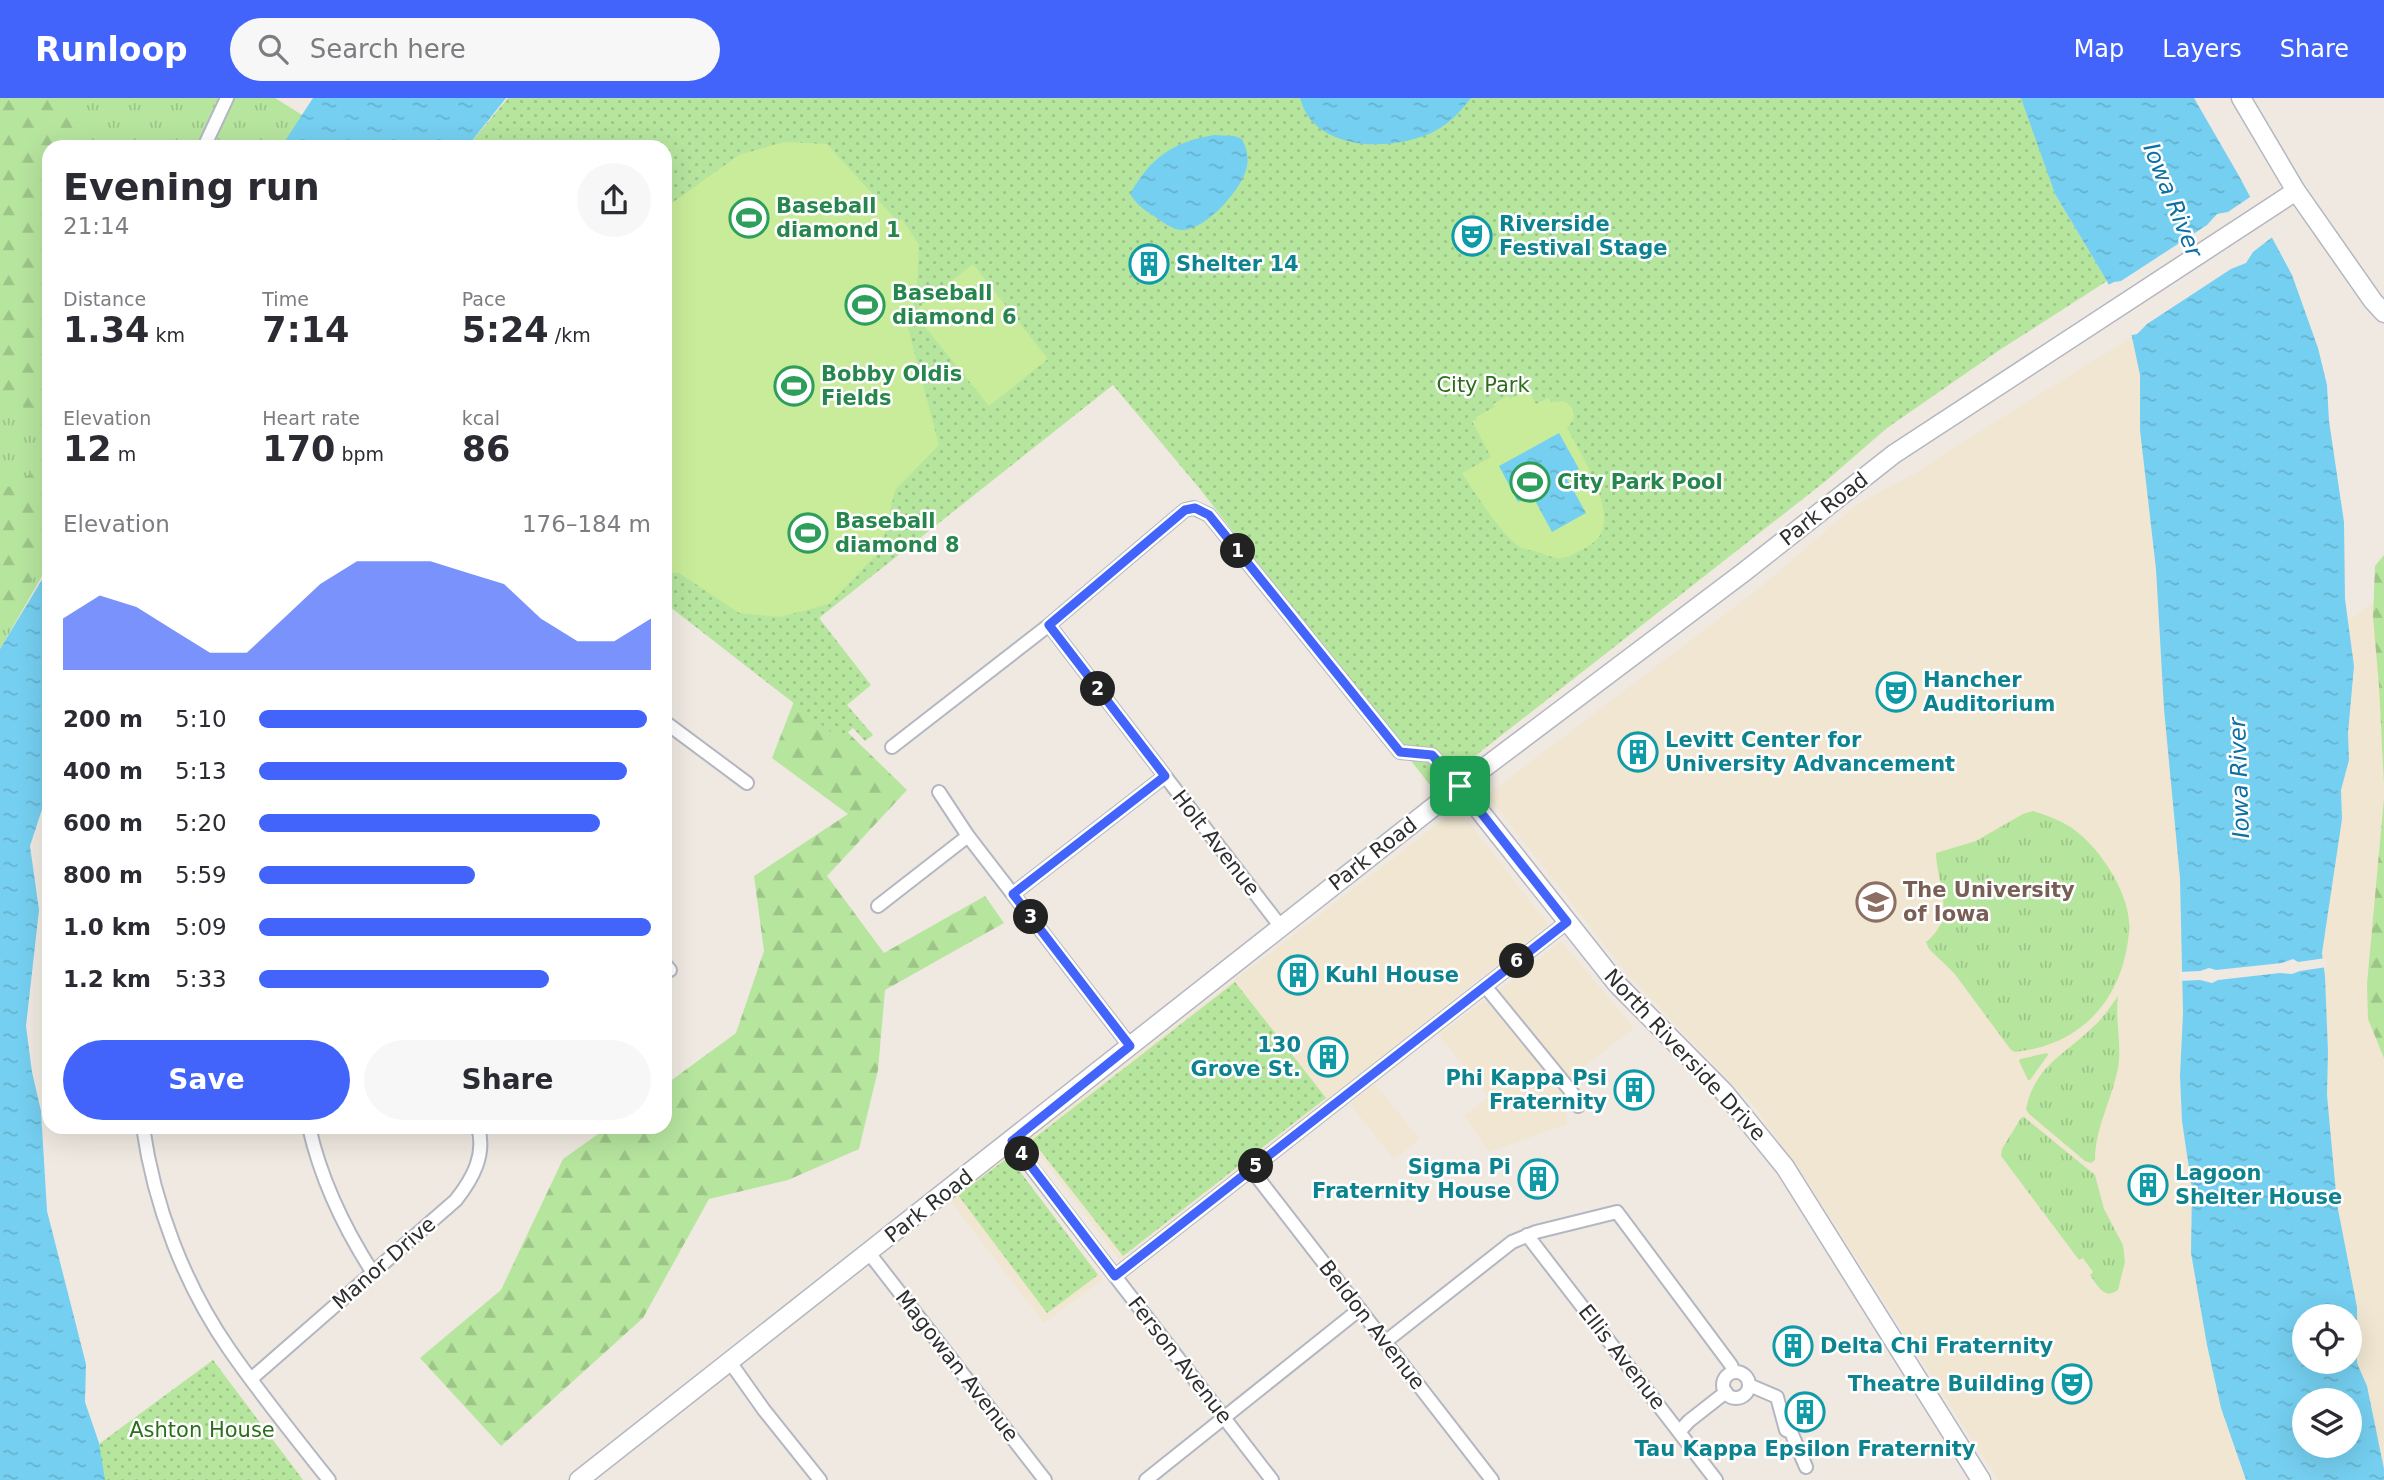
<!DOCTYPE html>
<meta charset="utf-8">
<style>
:root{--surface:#fff;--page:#f7f7f7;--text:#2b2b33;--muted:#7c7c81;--accent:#4264fb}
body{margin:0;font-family:"DejaVu Sans",sans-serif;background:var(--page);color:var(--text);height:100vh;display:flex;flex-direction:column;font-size:26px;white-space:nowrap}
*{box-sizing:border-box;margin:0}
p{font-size:23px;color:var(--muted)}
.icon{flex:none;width:38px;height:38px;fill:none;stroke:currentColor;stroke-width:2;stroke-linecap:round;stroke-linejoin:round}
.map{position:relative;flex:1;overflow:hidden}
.panel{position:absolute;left:42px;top:42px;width:630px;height:994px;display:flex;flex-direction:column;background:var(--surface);border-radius:21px;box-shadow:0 7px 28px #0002}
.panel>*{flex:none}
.tools{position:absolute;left:2292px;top:1206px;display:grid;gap:14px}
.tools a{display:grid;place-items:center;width:70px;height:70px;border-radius:50%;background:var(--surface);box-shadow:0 7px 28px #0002;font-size:35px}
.pin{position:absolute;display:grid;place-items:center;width:60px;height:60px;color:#fff;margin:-30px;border-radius:14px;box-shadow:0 4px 10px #0006}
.km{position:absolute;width:35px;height:35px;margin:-18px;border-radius:50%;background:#222;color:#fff;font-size:19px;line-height:35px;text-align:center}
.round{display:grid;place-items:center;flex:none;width:74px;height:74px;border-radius:37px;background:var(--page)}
.headline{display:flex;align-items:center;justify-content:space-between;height:119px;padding:0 21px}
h1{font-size:38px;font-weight:800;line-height:52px}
.stats{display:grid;grid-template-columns:repeat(3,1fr);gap:10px;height:119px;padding:7px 21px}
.stats div{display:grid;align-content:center}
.stats b{font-size:35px;font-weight:800}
.stats small{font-size:19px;font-weight:400}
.stats p{font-size:19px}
.chart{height:196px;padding:14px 21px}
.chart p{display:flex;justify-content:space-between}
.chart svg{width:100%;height:126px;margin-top:7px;fill:var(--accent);opacity:.7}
.button{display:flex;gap:14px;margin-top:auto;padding:14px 21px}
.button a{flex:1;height:80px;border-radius:42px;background:var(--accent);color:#fff;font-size:28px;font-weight:800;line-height:80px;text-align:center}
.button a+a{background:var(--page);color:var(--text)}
ul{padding:0 21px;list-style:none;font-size:23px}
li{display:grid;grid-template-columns:112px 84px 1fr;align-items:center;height:52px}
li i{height:18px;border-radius:9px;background:var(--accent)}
header{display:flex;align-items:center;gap:42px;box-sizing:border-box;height:98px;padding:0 35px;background:var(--accent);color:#fff}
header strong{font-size:33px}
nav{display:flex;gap:38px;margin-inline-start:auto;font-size:24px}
.search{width:490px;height:63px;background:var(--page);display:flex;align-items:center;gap:18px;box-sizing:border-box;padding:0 24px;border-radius:38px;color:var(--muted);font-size:26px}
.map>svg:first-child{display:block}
.education{fill:#f0e6d1}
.grass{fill:url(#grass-tufts)}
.forest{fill:url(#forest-firs)}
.park{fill:url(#park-dots)}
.pitch{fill:#c9ec9a}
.water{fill:url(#water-ripples);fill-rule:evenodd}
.pier{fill:#efe9e1}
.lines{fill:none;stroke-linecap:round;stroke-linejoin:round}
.street-casing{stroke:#b4b7c1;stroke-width:16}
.secondary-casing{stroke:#b4b7c1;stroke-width:21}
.street{stroke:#fff;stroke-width:12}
.secondary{stroke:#fff;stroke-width:18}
.route-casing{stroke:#fff;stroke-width:14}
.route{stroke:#4264fb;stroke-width:9}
.labels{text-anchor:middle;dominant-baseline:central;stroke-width:5;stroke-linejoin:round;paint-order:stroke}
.leisure-label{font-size:21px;font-weight:bold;fill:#27864d;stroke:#fff;text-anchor:start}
.culture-label{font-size:21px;font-weight:bold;fill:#0d838f;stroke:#fff;text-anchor:start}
.park-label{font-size:21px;fill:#2c6e1b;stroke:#fff}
.street-label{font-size:21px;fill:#2e2e2e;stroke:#fff}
.education-label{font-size:21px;font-weight:bold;fill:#785e54;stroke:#fff;text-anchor:start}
.water-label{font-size:23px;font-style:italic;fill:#0d6fa3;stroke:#fff}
</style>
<header>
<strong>Runloop</strong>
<div class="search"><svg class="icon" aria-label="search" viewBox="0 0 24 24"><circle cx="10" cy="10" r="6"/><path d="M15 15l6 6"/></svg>Search here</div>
<nav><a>Map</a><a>Layers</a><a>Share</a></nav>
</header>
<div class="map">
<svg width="2384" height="1382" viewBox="0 0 2384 1382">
<defs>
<pattern id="grass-tufts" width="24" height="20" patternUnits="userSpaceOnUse" patternTransform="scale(1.75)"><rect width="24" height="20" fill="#b6e59e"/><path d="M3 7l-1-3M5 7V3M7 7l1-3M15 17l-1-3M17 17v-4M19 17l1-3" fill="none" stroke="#9dc588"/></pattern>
<pattern id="forest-firs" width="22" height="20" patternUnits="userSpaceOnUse" patternTransform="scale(1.75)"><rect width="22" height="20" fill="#b6e59e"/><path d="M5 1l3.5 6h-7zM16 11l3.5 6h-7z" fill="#9dc588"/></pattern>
<pattern id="park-dots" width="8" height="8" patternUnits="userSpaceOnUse" patternTransform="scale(1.75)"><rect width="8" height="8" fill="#b6e59e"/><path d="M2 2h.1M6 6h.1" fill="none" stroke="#9dc588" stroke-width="1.8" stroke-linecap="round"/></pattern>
<pattern id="water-ripples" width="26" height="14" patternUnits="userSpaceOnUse" patternTransform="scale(1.75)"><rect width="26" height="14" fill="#75cff0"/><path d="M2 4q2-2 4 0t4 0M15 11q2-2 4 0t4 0" fill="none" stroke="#66b2ce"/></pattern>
</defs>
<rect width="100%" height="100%" fill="#efe9e1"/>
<!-- education -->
<path class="education" d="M 2132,239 L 2140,277 L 2140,332 L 2156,471 L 2164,611 L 2180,780 L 2183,915 L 2180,978 L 2182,1023 L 2192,1091 L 2191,1155 L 2207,1247 L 2221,1310 L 2246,1382 L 1998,1382 L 1813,1092 L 1755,1009 L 1627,876 L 1487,697 L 1761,489 L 1856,407 L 1921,372 L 1950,352 Z
M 2384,496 L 2384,1371 L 2367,1288 L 2357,1265 L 2357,1209 L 2337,1106 L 2327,997 L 2328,954 L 2325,878 L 2322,855 L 2342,721 L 2340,692 L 2349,662 L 2348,635 L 2354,568 L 2348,523 Z
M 1464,718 L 1548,826 L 1364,972 L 1120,1162 L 1028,1041 L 1447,719 Z
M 1561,843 L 1634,930 L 1566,982 L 1496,895 Z
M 1485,902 L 1565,997 L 1567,1026 L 1489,1054 L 1464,1018 L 1489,999 L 1439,937 Z
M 1375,986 L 1419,1041 L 1394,1061 L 1350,1006 Z
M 1006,1058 L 1103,1181 L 1044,1225 L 949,1101 Z"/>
<!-- grass -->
<path class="grass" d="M 0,0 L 275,0 L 307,20 L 290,49 L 49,49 L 49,466 L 0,551 Z
M 2033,713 C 2045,717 2057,721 2067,727 C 2098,745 2133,798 2129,834 C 2123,901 2082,947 2015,954 L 2011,952 L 1954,875 L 1929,851 L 1926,844 C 1958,819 1937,789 1936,755 L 1976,743 L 2023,716 Z
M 2118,898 C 2115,922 2122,947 2118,970 C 2112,1001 2095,1030 2095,1062 L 2091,1065 L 2085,1063 L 2029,1016 L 2026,1011 C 2035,967 2066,956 2094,928 C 2103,920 2111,908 2118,898 Z
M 2047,955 L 2048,957 L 2030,982 L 2028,982 L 2019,963 L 2020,961 Z
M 2024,1019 L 2095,1077 L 2104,1111 L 2123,1147 L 2125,1164 L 2118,1192 C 2104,1202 2098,1188 2090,1177 L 2093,1174 L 2083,1160 L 2079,1162 L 2001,1058 L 2002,1051 L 2021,1020 Z"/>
<!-- forest -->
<path class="forest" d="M 0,0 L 73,0 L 83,30 L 69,49 L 49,49 L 49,452 L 32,483 L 0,533 L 0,390 L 11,388 L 40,370 L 35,328 L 17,299 L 0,297 Z
M 2384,457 L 2384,686 L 2379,588 L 2373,519 L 2375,468 Z
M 800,588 L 907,692 L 827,778 L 884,855 L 985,798 L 1004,825 L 885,892 L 878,972 L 859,1051 L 788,1082 L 709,1101 L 643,1220 L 501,1348 L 420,1260 L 501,1192 L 563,1061 L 608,1029 L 665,1029 L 665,987 L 736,935 L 764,853 L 754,778 L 848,716 L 772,660 Z
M 2384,700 L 2384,960 L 2368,921 L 2367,886 Z"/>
<!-- park -->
<path class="park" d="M 508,0 L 2023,0 L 2055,96 L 2107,183 L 1998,253 L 1887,330 L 1827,382 L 1433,691 L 1200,391 L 1113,287 L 819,520 L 871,587 L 847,607 L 873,637 L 865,643 L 853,630 L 840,641 L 665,505 L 665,49 L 467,49 Z
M 1235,884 L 1326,1000 L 1123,1158 L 1032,1042 Z
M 1009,1059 L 1098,1177 L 1047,1215 L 958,1097 Z
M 213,1262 L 303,1382 L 103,1382 L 99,1346 Z"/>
<!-- pitch -->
<path class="pitch" d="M 784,44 L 827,46 L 898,124 L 902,121 L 919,147 L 917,190 L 908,230 L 939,347 L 895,392 L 881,452 L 829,506 L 780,519 L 739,515 L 679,475 L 665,475 L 665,110 L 739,57 Z
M 973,166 L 1048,261 L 989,308 L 913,214 Z
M 1528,291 L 1536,306 L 1548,300 L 1551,304 L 1565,303 L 1573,311 L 1574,321 L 1567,330 C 1580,354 1618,414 1599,439 C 1593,447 1581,452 1572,457 C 1559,464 1550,458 1537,454 C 1530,452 1523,452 1517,447 C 1502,437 1472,391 1462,375 L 1491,359 L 1472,323 L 1477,321 L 1476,319 L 1494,309 L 1493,306 L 1508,298 L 1510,301 Z"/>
<!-- water -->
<path class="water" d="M 313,0 L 506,0 L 467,49 L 281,49 Z
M 1300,0 L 1471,0 C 1461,13 1450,25 1435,33 C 1394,54 1314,55 1300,0 Z
M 2021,0 L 2194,0 L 2239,78 L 2292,177 L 2318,250 L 2327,287 L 2329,323 L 2344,424 L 2345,501 L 2354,568 L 2348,635 L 2349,662 L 2341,692 L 2342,721 L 2322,855 L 2325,878 L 2328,954 L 2327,997 L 2337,1106 L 2357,1209 L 2357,1265 L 2367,1288 L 2384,1371 L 2384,1382 L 2246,1382 L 2221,1310 L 2207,1247 L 2191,1155 L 2192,1091 L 2182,1023 L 2180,978 L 2183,915 L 2180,780 L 2164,611 L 2156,471 L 2140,332 L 2140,277 L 2132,239 L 2107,183 L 2055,96 ZM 2305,1218 L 2350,1218 L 2350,1264 L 2305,1264 ZM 2305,1302 L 2350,1302 L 2350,1348 L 2305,1348 Z
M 1214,37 L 1234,38 L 1242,41 C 1246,49 1249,59 1247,68 C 1243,90 1207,131 1183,132 C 1173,132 1162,124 1154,118 C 1144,112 1136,106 1130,96 C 1151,59 1173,44 1214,37 Z
M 1559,335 L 1579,371 L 1566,379 L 1586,415 L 1552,434 L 1532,397 L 1518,404 L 1499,368 Z
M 49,470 L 49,690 L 30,748 L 39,812 L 26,928 L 32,974 L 41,1013 L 47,1113 L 86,1266 L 85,1304 L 99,1345 L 105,1382 L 0,1382 L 0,551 Z"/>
<!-- pier -->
<path class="pier" d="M 2253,97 L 2275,137 L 2253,154 L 2246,165 L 2231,171 L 2147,226 L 2137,236 L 2128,238 L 2106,188 L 2114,184 L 2121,183 L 2207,127 L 2217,116 L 2228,114 Z
M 2326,860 L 2327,869 L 2300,873 L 2292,876 L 2280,875 L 2218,882 L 2212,885 L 2200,882 L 2179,883 L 2179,874 L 2200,873 L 2209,870 L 2216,872 L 2282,865 L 2293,861 L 2298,864 Z"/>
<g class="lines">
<!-- street casing -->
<g class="street-casing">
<path id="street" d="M 204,49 L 227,0
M 1049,527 L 1281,829
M 665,624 L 747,685
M 892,649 L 1049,527 L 1185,412 L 1194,410 L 1209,417 L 1400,654 L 1432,657 L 1460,688
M 939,694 L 968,738 L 1130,948
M 1013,796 L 1165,678
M 878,808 L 968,738
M 665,866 L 670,872
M 1485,888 L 1574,997 L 1578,1008
M 143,1029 C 154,1107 184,1186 229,1251 C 260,1296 295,1339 329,1382
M 309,1029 C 321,1082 344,1130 373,1175
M 1011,1043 L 1272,1382
M 1251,1071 L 1492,1382
M 1527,1137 L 1716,1382
M 869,1155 L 1045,1382
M 1115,1178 L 1567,824
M 1385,1244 L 1512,1144 L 1536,1134 L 1617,1114 L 1731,1267 L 1734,1274
M 730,1264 L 764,1312 L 820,1382
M1723 1287a13 13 0 1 1 26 0a13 13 0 1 1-26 0Z
M 251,1281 L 456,1102 C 473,1080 486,1057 478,1029
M 1749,1287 L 1777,1299 L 1786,1332 L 1791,1334 L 1806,1369
M 1679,1334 L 1689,1323 L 1726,1294
M 1146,1382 L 1360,1211"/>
</g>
<!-- secondary casing -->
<g class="secondary-casing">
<path id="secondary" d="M 2241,0 L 2296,93 L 2373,203 L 2384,215
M 1460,688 L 1617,886 L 1724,994 L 1785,1069 L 1981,1382
M 579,1382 L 1460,688 L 1744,474 L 1894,356 L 2296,93"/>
</g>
<!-- street -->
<use href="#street" class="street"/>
<!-- secondary -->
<use href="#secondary" class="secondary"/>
</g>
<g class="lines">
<!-- route casing -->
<g class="route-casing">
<path id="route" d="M 1195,410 L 1209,417 L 1400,654 L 1432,657 L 1460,688 L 1567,824 L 1115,1178 L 1012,1043 L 1130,948 L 1013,796 L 1165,678 L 1049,527 L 1185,412 Z"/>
</g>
<!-- route -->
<use href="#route" class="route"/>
</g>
<!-- icons -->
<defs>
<g id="stadium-ring" transform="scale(2.0125)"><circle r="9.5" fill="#fff" stroke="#2e9e5b" stroke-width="1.5"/><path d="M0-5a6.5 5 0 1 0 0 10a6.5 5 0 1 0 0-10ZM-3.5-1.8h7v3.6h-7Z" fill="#2e9e5b"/></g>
<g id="theatre-ring" transform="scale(2.0125)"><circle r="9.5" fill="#fff" stroke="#0f9aa8" stroke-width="1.5"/><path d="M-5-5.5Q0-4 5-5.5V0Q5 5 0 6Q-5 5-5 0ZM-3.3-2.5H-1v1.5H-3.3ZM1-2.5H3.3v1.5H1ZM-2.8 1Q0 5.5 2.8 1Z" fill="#0f9aa8"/></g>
<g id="building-ring" transform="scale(2.0125)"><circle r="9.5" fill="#fff" stroke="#0f9aa8" stroke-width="1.5"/><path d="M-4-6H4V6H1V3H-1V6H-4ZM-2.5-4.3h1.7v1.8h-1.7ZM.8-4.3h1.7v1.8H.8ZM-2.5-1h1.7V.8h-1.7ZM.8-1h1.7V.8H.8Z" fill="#0f9aa8"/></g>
<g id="university-ring" transform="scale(2.0125)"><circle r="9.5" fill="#fff" stroke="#8d6e63" stroke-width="1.5"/><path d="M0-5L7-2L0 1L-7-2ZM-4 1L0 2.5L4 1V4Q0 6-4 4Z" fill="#8d6e63"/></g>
</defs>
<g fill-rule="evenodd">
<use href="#stadium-ring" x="749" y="120"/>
<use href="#theatre-ring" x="1472" y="138"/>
<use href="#building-ring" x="1149" y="166"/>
<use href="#stadium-ring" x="865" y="207"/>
<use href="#stadium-ring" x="794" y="288"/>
<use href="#stadium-ring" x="1530" y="384"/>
<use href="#stadium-ring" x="808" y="435"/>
<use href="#theatre-ring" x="1896" y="594"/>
<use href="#building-ring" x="1638" y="654"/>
<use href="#university-ring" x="1876" y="804"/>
<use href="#building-ring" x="1298" y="877"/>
<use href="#building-ring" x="1328" y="959"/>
<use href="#building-ring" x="1634" y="992"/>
<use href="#building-ring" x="1538" y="1081"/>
<use href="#building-ring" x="2148" y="1087"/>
<use href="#building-ring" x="1793" y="1248"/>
<use href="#theatre-ring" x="2072" y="1286"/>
<use href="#building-ring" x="1805" y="1314"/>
</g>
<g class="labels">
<!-- leisure labels -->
<g class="leisure-label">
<text x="776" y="108">Baseball<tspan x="776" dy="24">diamond 1</tspan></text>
<text x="892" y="195">Baseball<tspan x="892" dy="24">diamond 6</tspan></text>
<text x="821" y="276">Bobby Oldis<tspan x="821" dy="24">Fields</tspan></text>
<text x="1557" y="384">City Park Pool</text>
<text x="835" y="423">Baseball<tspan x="835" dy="24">diamond 8</tspan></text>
</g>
<!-- culture labels -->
<g class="culture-label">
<text x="1499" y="126">Riverside<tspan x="1499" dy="24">Festival Stage</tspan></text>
<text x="1176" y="166">Shelter 14</text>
<text x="1923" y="582">Hancher<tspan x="1923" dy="24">Auditorium</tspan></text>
<text x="1665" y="642">Levitt Center for<tspan x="1665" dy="24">University Advancement</tspan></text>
<text x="1325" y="877">Kuhl House</text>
<text x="1301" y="947" text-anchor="end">130<tspan x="1301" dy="24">Grove St.</tspan></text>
<text x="1607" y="980" text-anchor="end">Phi Kappa Psi<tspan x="1607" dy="24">Fraternity</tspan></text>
<text x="1511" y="1069" text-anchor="end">Sigma Pi<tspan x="1511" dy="24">Fraternity House</tspan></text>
<text x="2175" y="1075">Lagoon<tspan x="2175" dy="24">Shelter House</tspan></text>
<text x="1820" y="1248">Delta Chi Fraternity</text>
<text x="2045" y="1286" text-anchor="end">Theatre Building</text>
<text x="1805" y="1351" text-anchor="middle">Tau Kappa Epsilon Fraternity</text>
</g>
<!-- park labels -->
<g class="park-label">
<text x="1483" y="287">City Park</text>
<text x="202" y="1332">Ashton House</text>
</g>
<!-- street labels -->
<g class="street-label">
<text transform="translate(1824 411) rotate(-38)">Park Road</text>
<text transform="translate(1216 745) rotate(52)">Holt Avenue</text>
<text transform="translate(1373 756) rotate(-38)">Park Road</text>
<text transform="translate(1685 957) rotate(47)">North Riverside Drive</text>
<text transform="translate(929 1108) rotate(-38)">Park Road</text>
<text transform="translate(384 1165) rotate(-41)">Manor Drive</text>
<text transform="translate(1372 1227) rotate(52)">Beldon Avenue</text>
<text transform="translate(1622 1259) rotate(52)">Ellis Avenue</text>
<text transform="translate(1180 1262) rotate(52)">Ferson Avenue</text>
<text transform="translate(957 1268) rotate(52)">Magowan Avenue</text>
</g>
<!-- education labels -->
<g class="education-label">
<text x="1903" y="792">The University<tspan x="1903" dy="24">of Iowa</tspan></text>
</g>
<!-- water labels -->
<g class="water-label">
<text transform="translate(2173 102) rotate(68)">Iowa River</text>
<text transform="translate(2239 680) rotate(-92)">Iowa River</text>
</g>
</g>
</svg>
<div class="tools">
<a><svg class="icon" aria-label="locate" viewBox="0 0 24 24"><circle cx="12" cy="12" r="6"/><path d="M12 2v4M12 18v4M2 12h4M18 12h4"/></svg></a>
<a><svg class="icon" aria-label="layers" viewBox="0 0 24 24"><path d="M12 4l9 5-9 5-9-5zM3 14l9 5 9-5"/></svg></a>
</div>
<div class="pin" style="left:1460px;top:688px;background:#1e9e55"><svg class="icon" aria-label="arrive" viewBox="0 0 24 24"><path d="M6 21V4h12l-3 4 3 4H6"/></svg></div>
<b class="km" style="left:1238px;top:453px">1</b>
<b class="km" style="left:1098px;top:591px">2</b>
<b class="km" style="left:1031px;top:819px">3</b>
<b class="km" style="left:1022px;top:1056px">4</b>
<b class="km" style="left:1256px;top:1068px">5</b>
<b class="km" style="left:1517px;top:863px">6</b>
<section class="panel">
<div class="headline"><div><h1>Evening run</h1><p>21:14</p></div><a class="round"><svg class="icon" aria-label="share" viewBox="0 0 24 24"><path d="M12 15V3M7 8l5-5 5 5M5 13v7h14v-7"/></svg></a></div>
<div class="stats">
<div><p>Distance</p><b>1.34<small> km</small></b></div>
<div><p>Time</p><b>7:14</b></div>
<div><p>Pace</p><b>5:24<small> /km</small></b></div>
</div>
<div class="stats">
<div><p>Elevation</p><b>12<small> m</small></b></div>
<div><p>Heart rate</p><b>170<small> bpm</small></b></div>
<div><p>kcal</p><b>86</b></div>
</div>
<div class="chart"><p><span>Elevation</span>176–184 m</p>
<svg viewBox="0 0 160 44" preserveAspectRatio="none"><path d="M0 44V26L10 18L20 22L30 30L40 38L50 38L60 26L70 14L80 6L90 6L100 6L110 10L120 14L130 26L140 34L150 34L160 26V44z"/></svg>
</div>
<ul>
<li><b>200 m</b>5:10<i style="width:99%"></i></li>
<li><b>400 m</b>5:13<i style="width:94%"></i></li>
<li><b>600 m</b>5:20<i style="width:87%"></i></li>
<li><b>800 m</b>5:59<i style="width:55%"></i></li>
<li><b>1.0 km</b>5:09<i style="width:100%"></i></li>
<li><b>1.2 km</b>5:33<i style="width:74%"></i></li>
</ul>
<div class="button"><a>Save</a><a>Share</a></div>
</section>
</div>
